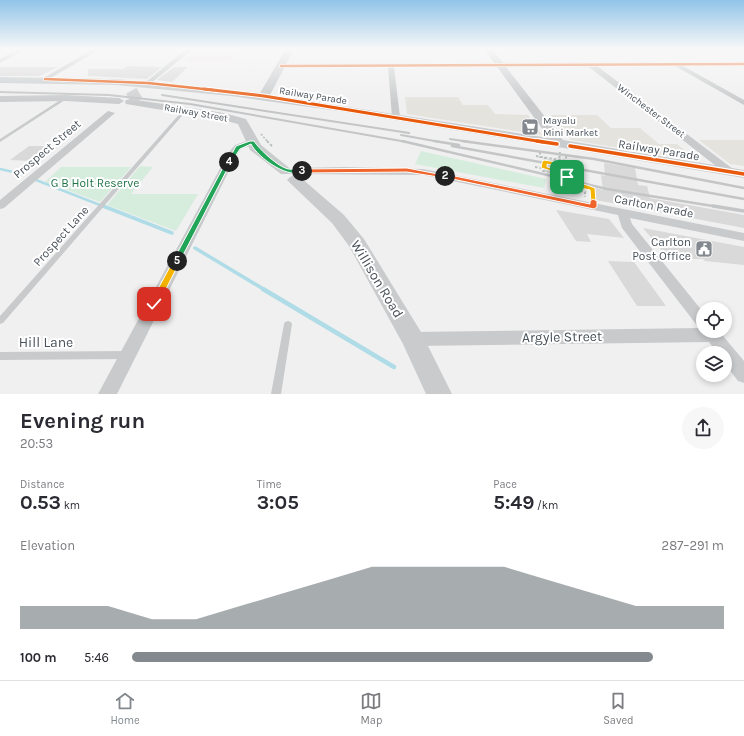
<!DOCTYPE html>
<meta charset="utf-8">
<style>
:root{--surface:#fff;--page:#f7f7f7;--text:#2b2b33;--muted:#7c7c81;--line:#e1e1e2;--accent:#83898e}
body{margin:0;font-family:Karla,sans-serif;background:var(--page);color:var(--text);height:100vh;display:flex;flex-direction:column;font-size:15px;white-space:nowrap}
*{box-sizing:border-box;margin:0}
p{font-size:13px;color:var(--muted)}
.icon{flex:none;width:22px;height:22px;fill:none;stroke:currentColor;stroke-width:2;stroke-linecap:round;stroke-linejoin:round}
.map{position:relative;height:394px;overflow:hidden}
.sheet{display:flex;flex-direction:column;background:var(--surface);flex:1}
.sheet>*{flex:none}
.tools{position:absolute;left:696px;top:302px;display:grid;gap:8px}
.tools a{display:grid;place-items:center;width:36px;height:36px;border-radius:50%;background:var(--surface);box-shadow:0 2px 6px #0003;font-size:20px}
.pin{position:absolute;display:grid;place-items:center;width:34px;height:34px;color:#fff;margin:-17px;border-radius:8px;box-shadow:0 2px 6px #0006}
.km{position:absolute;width:20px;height:20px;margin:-10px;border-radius:50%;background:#222;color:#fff;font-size:11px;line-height:20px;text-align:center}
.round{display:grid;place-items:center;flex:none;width:42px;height:42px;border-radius:21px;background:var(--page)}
.head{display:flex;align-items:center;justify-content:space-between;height:68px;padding:0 20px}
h1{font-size:22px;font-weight:700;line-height:30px}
.figures{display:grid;grid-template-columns:repeat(3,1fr);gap:6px;height:68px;padding:4px 20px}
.figures div{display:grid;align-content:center}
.figures b{font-size:20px;font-weight:700}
.figures small{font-size:11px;font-weight:400}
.figures p{font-size:11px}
.chart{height:112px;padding:8px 20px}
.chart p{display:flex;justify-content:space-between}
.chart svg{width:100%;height:72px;margin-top:4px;fill:var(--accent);opacity:.7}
ul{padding:0 20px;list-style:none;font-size:13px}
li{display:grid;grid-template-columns:64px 48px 1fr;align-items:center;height:30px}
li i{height:10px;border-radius:5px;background:var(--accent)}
.dock{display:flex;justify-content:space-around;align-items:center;height:56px;border-top:1px solid var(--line);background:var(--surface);font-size:11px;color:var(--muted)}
.dock a{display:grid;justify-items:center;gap:2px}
.dock .on{color:var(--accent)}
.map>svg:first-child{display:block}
.commercial{fill:#e5e3de}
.medical{fill:#ede3e2}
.green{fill:#d6edde}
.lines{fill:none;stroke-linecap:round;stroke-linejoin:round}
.stream-far2{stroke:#afdce7;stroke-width:2.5}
.stream-far1{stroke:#afdce7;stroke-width:3.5}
.stream{stroke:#afdce7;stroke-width:4.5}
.building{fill:#d9d9da}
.secondary-tunnel{stroke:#cfd0d2;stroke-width:12;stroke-dasharray:12 6;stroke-linecap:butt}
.path-far1{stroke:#b8c1be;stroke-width:1.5;stroke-dasharray:2 1.5;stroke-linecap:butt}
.path{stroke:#b8c1be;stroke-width:2;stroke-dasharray:2.5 2;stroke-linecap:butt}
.lane{fill:#c8cacb;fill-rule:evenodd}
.street{fill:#c8cacb;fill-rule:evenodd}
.secondary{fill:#c9cbcd;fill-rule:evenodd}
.rail-far2{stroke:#c4c5c6;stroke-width:2}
.rail-far1{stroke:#c4c5c6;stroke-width:2.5}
.rail{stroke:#c4c5c6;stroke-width:3.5}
.cycleway-far2-casing{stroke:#fff;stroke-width:4}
.cycleway-far1-casing{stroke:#fff;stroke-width:5}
.cycleway-casing{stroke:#fff;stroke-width:6}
.cycleway-far2{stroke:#e8590c;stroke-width:2.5}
.cycleway-far1{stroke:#e8590c;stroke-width:3}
.cycleway{stroke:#e8590c;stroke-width:3.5}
.split-1{fill:#f5b400;stroke:#fff;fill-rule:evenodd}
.split-2{fill:#f0652b;stroke:#fff}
.split-3{fill:#f0652b;stroke:#fff}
.split-4{fill:#22a559;stroke:#fff}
.split-5{fill:#22a559;stroke:#fff}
.split-6{fill:#f5b400;stroke:#fff}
.labels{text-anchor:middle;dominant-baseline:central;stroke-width:4;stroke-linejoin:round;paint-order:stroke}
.far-street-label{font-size:10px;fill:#49525a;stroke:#fff}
.far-poi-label{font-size:10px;fill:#49525a;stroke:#fff;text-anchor:start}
.street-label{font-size:12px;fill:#49525a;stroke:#fff}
.park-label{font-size:12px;fill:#217449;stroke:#fff}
.poi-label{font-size:12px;fill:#49525a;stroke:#fff;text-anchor:end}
.near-street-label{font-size:14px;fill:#49525a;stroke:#fff}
</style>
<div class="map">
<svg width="744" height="394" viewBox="0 0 744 394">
<rect width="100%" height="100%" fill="#f0f0f0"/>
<!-- commercial -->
<path class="commercial" d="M 405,97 L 458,97 L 463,105 L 488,105 L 495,114 L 528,115 L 542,135 L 407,114 Z
M 550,115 L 597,115 L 611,128 L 640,128 L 659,144 L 677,144 L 692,156 L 669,156 L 571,140 Z
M 699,140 L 744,140 L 744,166 L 730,164 Z"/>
<!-- medical -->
<path class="medical" d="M 192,55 L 235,55 L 229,61 L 184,61 Z"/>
<!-- green -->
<path class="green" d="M 421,151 L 546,179 L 544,188 L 415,164 Z
M 140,166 L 153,167 L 131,194 L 198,194 L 176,231 L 107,205 Z
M 61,167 L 131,167 L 100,202 L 45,182 Z"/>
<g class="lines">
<!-- stream-far2 -->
<path class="stream-far2" d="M 0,169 L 22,174
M 36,180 L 105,207"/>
<!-- stream-far1 -->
<path class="stream-far1" d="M 103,206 L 172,233
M 195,248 L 265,290"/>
<!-- stream -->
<path class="stream" d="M 263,289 L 394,367"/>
</g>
<!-- building -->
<path class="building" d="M 127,66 L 162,67 L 147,79 L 88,76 L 88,69 L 123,69 Z
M 0,67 L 58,67 L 40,76 L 0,76 Z
M 174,67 L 188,67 L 172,82 L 157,80 Z
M 29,146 L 52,146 L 32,161 L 10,160 Z
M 547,159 L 558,161 L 556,175 L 545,172 Z
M 604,163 L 635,168 L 638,185 L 647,186 L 650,198 L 744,215 L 744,228 L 596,200 L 595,188 L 603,190 L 601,175 L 605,176 Z
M 556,210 L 609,219 L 624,238 L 587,234 L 591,242 L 576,241 Z
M 643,228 L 744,247 L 744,265 L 705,261 L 703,259 L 669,259 Z
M 608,261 L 634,262 L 666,306 L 637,306 Z"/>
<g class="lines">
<!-- secondary-tunnel -->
<path class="secondary-tunnel" d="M 129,99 L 143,91"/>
<!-- path-far1 -->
<path class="path-far1" d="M 261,134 L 268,142"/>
<!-- path -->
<path class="path" d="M 267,141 L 273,147
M 540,152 L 540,158
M 536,156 L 566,161
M 566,156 L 566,163
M 545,157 L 543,171 L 545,171
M 544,162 L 559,164
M 535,167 L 567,172
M 567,177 L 568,168
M 558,182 L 587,186 L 593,190 L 593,198
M 554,185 L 585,192 L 585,197
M 557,185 L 560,152"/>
<!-- lane -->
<path class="lane" d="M 65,97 L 68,98 L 0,142 L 0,139 Z
M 184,109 L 187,110 L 3,323 L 0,324 L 0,316 Z
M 288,321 L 291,322 L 292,324 L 281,394 L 271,394 L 284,324 L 285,322 Z
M 126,351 L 129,352 L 130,355 L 129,358 L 126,359 L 0,360 L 0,352 Z"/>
<!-- street -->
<path class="street" d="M 18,49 L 26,49 L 0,63 L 0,59 Z
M 93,49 L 101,49 L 47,80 L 42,79 Z
M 186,49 L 193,49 L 150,84 L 146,84 L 146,82 Z
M 744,62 L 744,66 L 683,66 L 744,100 L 744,105 L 675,66 L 597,66 L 733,169 L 734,171 L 733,173 L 725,173 L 589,67 L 394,67 L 400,117 L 396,119 L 392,117 L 388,67 L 281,68 L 278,66 L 281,64 Z
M 108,111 L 115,113 L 4,208 L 0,209 L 0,200 Z
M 252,139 L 255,140 L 255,144 L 241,149 L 238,153 L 117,394 L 98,394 L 229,152 L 235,145 Z
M 343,167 L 423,169 L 744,233 L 744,241 L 630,218 L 632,224 L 703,312 L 703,331 L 719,331 L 744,361 L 744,383 L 738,381 L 725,364 L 725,353 L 717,353 L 709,342 L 413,346 L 407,344 L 405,339 L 407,334 L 413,332 L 699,328 L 622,228 L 618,215 L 423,175 L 298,174 L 293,171 L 298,168 Z"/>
<!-- secondary -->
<path class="secondary" d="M 286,49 L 294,49 L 270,95 L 549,138 L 484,49 L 492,49 L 563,140 L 744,170 L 744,178 L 346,112 L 231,96 L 116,85 L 0,83 L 0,77 L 116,79 L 260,93 Z
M 66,95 L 119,98 L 124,101 L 119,104 L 66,101 L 0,102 L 0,96 Z
M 130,99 L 224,113 L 246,119 L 261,145 L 293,171 L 291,174 L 281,174 L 250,150 L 238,124 L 223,120 L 126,104 L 125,102 L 126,100 Z
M 295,175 L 300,177 L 344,215 L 364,239 L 421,332 L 452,394 L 426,394 L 403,344 L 349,246 L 332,223 L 290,183 L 287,180 L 290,177 Z"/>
<!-- rail-far2 -->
<path class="rail-far2" d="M 0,92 L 109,95 L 190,104 L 407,142
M 162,95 L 409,133
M 401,135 L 440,142
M 450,139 L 470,142"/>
<!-- rail-far1 -->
<path class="rail-far1" d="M 402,141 L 607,189 L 719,207
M 434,141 L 459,145
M 462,141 L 594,159 L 744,188
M 452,146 L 744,199"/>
<!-- rail -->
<path class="rail" d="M 713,206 L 744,211"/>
<!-- cycleway-far2 casing -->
<g class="cycleway-far2-casing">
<path id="cycleway-far2" d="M 281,66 L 744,64
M 45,79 L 148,83 L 213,90"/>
</g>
<!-- cycleway-far1 casing -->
<g class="cycleway-far1-casing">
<path id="cycleway-far1" d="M 204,89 L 264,96 L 543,142"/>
</g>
<!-- cycleway casing -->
<g class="cycleway-casing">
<path id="cycleway" d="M 537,141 L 557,144
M 570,146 L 744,174"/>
</g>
<!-- cycleway-far2 -->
<use href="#cycleway-far2" class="cycleway-far2"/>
<!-- cycleway-far1 -->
<use href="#cycleway-far1" class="cycleway-far1"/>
<!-- cycleway -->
<use href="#cycleway" class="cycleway"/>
</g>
<!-- sky -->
<linearGradient id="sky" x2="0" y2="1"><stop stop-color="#91c4e8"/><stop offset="0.47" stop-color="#f8f8f8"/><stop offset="1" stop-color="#f8f8f8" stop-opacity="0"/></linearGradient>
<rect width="744" height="104" fill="url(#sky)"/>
<!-- split-1 -->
<path class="split-1" d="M 544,160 L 561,163 L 562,170 L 569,171 L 569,179 L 565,179 L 564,174 L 562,173 L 561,180 L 587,185 L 595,188 L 596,202 L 591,202 L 590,190 L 556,183 L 556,172 L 541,168 L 542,162 ZM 547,164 L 556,166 L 556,169 L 547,167 Z"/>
<!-- split-2 -->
<path class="split-2" d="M 445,174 L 590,204 L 590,201 L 593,199 L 597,201 L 597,207 L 594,209 L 443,177 L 443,175 Z"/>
<!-- split-3 -->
<path class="split-3" d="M 407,168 L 448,176 L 445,178 L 407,172 L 302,173 L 299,171 L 302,169 Z"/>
<!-- split-4 -->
<path class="split-4" d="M 250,141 L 254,141 C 259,149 279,168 289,169 C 295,170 300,168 305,171 C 290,181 258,158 251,144 L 240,149 L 231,163 L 227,163 L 236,146 Z"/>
<!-- split-5 -->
<path class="split-5" d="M 229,160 L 231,162 L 180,261 L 179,263 L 174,263 L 173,261 L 226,162 Z"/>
<!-- split-6 -->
<path class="split-6" d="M 177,258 L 180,261 L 157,307 L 151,307 L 151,302 L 174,259 Z"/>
<!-- icons -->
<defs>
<g id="supermarket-square" transform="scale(0.9)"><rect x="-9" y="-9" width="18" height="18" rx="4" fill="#83898e" stroke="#fff"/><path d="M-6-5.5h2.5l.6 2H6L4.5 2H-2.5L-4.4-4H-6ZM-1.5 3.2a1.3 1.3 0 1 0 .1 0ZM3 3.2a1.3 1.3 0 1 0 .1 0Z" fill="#fff"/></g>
<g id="civic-square" transform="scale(0.9)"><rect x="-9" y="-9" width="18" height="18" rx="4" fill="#83898e" stroke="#fff"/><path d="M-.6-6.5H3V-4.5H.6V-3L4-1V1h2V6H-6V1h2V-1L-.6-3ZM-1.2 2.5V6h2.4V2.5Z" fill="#fff"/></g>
</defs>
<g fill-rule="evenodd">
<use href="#supermarket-square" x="530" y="127"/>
<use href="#civic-square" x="704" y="249"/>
</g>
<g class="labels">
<!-- far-street labels -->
<g class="far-street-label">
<text transform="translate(313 96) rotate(9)">Railway Parade</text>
<text transform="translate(651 111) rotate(37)">Winchester Street</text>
<text transform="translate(196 113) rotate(10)">Railway Street</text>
</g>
<!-- far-poi labels -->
<g class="far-poi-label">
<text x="543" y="121">Mayalu<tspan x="543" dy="12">Mini Market</tspan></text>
</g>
<!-- street labels -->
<g class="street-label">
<text transform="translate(47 149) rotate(-40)">Prospect Street</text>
<text transform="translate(659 150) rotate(9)">Railway Parade</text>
<text transform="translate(654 206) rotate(11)">Carlton Parade</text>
<text transform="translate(61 236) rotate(-48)">Prospect Lane</text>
</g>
<!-- park labels -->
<g class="park-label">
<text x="95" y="183">G B Holt Reserve</text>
</g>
<!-- poi labels -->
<g class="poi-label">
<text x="691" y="242">Carlton<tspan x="691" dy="14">Post Office</tspan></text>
</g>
<!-- near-street labels -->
<g class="near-street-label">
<text transform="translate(377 279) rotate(59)">Willison Road</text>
<text transform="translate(562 337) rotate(-1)">Argyle Street</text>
<text x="46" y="342">Hill Lane</text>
</g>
</g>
</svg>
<div class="tools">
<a><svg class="icon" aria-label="locate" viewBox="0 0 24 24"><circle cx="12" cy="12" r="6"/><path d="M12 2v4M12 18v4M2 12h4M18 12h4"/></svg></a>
<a><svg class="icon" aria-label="layers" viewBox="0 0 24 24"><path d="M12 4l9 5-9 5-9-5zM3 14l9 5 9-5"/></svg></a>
</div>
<div class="pin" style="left:567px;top:177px;background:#1e9e55"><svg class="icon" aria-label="arrive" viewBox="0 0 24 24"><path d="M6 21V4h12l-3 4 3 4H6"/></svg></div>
<div class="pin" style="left:154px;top:304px;background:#d93025"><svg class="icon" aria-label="check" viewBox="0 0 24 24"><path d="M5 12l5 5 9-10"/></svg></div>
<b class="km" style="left:445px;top:176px">2</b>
<b class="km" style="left:302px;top:171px">3</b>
<b class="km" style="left:229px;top:162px">4</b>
<b class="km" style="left:177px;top:261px">5</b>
</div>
<section class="sheet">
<div class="head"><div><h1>Evening run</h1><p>20:53</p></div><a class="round"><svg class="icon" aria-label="share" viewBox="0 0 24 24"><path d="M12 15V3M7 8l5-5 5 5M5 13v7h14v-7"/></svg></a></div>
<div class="figures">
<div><p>Distance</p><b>0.53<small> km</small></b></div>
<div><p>Time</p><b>3:05</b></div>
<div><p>Pace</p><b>5:49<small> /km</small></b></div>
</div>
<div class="chart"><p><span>Elevation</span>287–291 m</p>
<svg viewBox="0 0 160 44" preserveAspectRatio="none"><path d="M0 44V30L10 30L20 30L30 38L40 38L50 30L60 22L70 14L80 6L90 6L100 6L110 6L120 14L130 22L140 30L150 30L160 30V44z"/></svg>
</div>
<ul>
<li><b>100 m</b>5:46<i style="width:88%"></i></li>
</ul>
</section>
<nav class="dock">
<a class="on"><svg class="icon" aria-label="home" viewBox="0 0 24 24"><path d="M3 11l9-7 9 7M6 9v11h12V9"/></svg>Home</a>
<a><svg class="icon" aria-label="map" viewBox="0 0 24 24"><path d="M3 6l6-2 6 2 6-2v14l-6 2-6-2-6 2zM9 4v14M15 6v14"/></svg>Map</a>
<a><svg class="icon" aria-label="saved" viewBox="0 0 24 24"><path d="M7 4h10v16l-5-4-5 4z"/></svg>Saved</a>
</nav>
